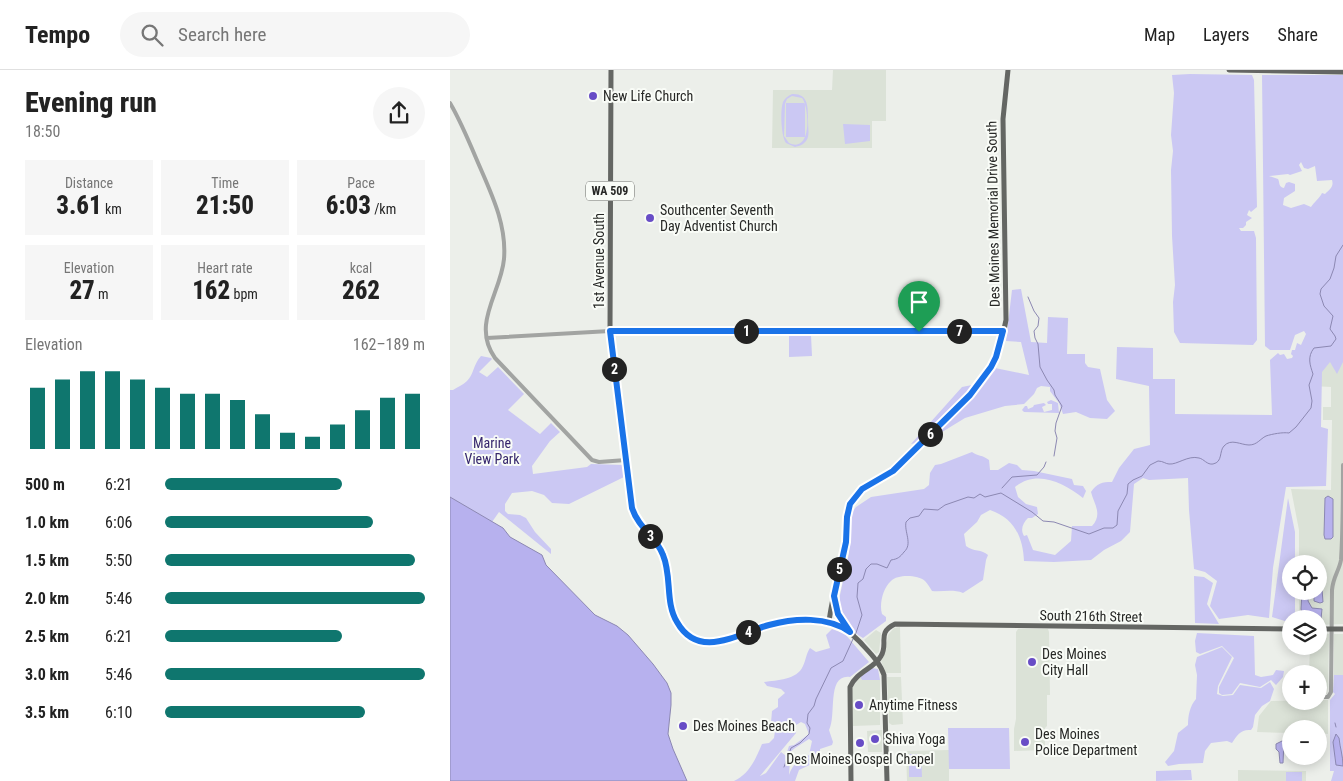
<!DOCTYPE html>
<meta charset="utf-8">
<style>
:root{--surface:#fff;--page:#f6f6f6;--text:#222;--muted:#767676;--line:#e0e0e0;--accent:#0f766e}
body{margin:0;font-family:"Roboto Condensed",sans-serif;background:var(--page);color:var(--text);height:100vh;display:flex;flex-direction:column;font-size:19px;white-space:nowrap}
*{box-sizing:border-box;margin:0}
p{font-size:16px;color:var(--muted)}
.icon{flex:none;width:28px;height:28px;fill:none;stroke:currentColor;stroke-width:2;stroke-linecap:round;stroke-linejoin:round}
.map{position:relative;flex:1;overflow:hidden}
.details{display:flex;flex-direction:column;background:var(--surface);width:450px}
.details>*{flex:none}
.fabs{position:absolute;left:832px;top:485px;display:grid;gap:10px}
.fabs a{display:grid;place-items:center;width:45px;height:45px;border-radius:50%;background:var(--surface);box-shadow:0 2px 12px #0003;font-size:25px}
.pin{position:absolute;display:grid;place-items:center;width:42px;height:42px;color:#fff;margin:-51px -21px;border-radius:50% 50% 50% 0;rotate:-45deg;box-shadow:0 0 5px #0007}
.pin .icon{rotate:45deg}
.km{position:absolute;width:25px;height:25px;margin:-12px;border-radius:50%;background:#222;color:#fff;font-size:14px;line-height:25px;text-align:center}
.round{display:grid;place-items:center;flex:none;width:52px;height:52px;border-radius:26px;background:var(--page)}
.summary{display:flex;align-items:center;justify-content:space-between;height:85px;padding:0 25px}
h1{font-size:28px;font-weight:800;line-height:38px}
.stats{display:grid;grid-template-columns:repeat(3,1fr);gap:8px;height:85px;padding:5px 25px}
.stats div{display:grid;align-content:center;border-radius:0px;background:var(--page);text-align:center}
.stats b{font-size:25px;font-weight:800}
.stats small{font-size:14px;font-weight:400}
.stats p{font-size:14px}
.chart{height:140px;padding:10px 25px}
.chart p{display:flex;justify-content:space-between}
.chart svg{width:100%;height:90px;margin-top:5px;stroke:var(--accent);stroke-width:6}
ul{padding:0 25px;list-style:none;font-size:16px}
li{display:grid;grid-template-columns:80px 60px 1fr;align-items:center;height:38px}
li i{height:12px;border-radius:6px;background:var(--accent)}
header{display:flex;align-items:center;gap:30px;box-sizing:border-box;height:70px;padding:0 25px;background:var(--surface);border-bottom:1px solid var(--line)}
header strong{font-size:24px}
nav{display:flex;gap:28px;margin-inline-start:auto;font-size:18px}
.search{width:350px;height:45px;background:var(--page);display:flex;align-items:center;gap:12px;box-sizing:border-box;padding:0 18px;border-radius:28px;color:var(--muted);font-size:19px}
main{display:flex;flex:1;min-height:0}
.map>svg:first-child{display:block}
.built{fill:#dbe2d7}
.green{fill:#cbc8f3;fill-rule:evenodd}
.water{fill:#b7b1ee;stroke:#8c88b2}
.lines{fill:none;stroke-linecap:round;stroke-linejoin:round}
.stream{stroke:#8c88b2;stroke-width:1}
.minor{stroke:#a2a4a2;stroke-width:4}
.major{stroke:#646663;stroke-width:5}
.route-casing{stroke:#fff;stroke-width:10}
.route{stroke:#1a73e8;stroke-width:6}
.poi-dot{fill:#684dc6;stroke:#f9fcf7;stroke-width:2}
.labels{text-anchor:middle;dominant-baseline:central;stroke-width:4;stroke-linejoin:round;paint-order:stroke}
.shield{fill:#f9fcf7;stroke:#666865;stroke-width:1}
.shield-label{font-size:12px;font-weight:bold;fill:#272826}
.poi-label{font-size:14px;fill:#272826;stroke:#f9fcf7;text-anchor:start}
.street-label{font-size:14px;fill:#272826;stroke:#f9fcf7}
.park-label{font-size:14px;fill:#36276d;stroke:#f9fcf7}
</style>
<header>
<strong>Tempo</strong>
<div class="search"><svg class="icon" aria-label="search" viewBox="0 0 24 24"><circle cx="10" cy="10" r="6"/><path d="M15 15l6 6"/></svg>Search here</div>
<nav><a>Map</a><a>Layers</a><a>Share</a></nav>
</header>
<main>
<section class="details">
<div class="summary"><div><h1>Evening run</h1><p>18:50</p></div><a class="round"><svg class="icon" aria-label="share" viewBox="0 0 24 24"><path d="M12 15V3M7 8l5-5 5 5M5 13v7h14v-7"/></svg></a></div>
<div class="stats">
<div><p>Distance</p><b>3.61<small> km</small></b></div>
<div><p>Time</p><b>21:50</b></div>
<div><p>Pace</p><b>6:03<small> /km</small></b></div>
</div>
<div class="stats">
<div><p>Elevation</p><b>27<small> m</small></b></div>
<div><p>Heart rate</p><b>162<small> bpm</small></b></div>
<div><p>kcal</p><b>262</b></div>
</div>
<div class="chart"><p><span>Elevation</span>162–189 m</p>
<svg viewBox="0 0 160 44" preserveAspectRatio="none"><path d="M5 44V14M15 44V10M25 44V6M35 44V6M45 44V10M55 44V14M65 44V17M75 44V17M85 44V20M95 44V27M105 44V36M115 44V38M125 44V32M135 44V25M145 44V19M155 44V17"/></svg>
</div>
<ul>
<li><b>500 m</b>6:21<i style="width:68%"></i></li>
<li><b>1.0 km</b>6:06<i style="width:80%"></i></li>
<li><b>1.5 km</b>5:50<i style="width:96%"></i></li>
<li><b>2.0 km</b>5:46<i style="width:100%"></i></li>
<li><b>2.5 km</b>6:21<i style="width:68%"></i></li>
<li><b>3.0 km</b>5:46<i style="width:100%"></i></li>
<li><b>3.5 km</b>6:10<i style="width:77%"></i></li>
</ul>
</section>
<div class="map">
<svg width="893" height="711" viewBox="0 0 893 711">
<rect width="100%" height="100%" fill="#ecefea"/>
<!-- built -->
<path class="built" d="M 383,0 L 436,0 L 436,51 L 422,51 L 422,78 L 322,78 L 323,20 L 382,20 Z
M 865,283 L 893,283 L 893,554 L 869,555 L 869,549 L 849,549 L 849,521 L 869,521 L 869,494 L 849,494 L 849,460 L 841,419 L 881,420 L 882,350 L 873,350 L 873,337 L 881,337 L 881,317 L 863,316 Z
M 450,557 L 451,603 L 436,603 L 431,591 L 435,583 L 438,565 L 444,558 Z
M 568,559 L 598,559 L 599,562 L 600,625 L 597,625 L 597,656 L 595,658 L 595,680 L 564,681 L 564,659 L 566,649 L 566,562 Z
M 426,560 L 431,563 L 429,582 L 426,584 L 414,570 Z
M 869,563 L 879,564 L 878,616 L 877,623 L 875,625 L 869,624 L 869,604 L 859,604 L 860,576 L 869,576 Z
M 884,564 L 893,564 L 893,605 L 884,605 Z
M 410,607 L 412,610 L 430,610 L 430,655 L 403,656 L 402,618 Z
M 437,607 L 451,607 L 453,654 L 442,655 L 439,653 Z
M 869,630 L 878,630 L 878,664 L 869,663 L 869,659 L 841,659 L 841,663 L 807,662 L 809,646 L 821,631 Z
M 432,660 L 432,682 L 418,682 L 417,661 Z
M 499,680 L 499,711 L 457,711 L 456,681 Z
M 788,700 L 856,701 L 856,711 L 788,711 Z"/>
<!-- green -->
<path class="green" d="M 740,4 L 802,5 L 804,10 L 807,137 L 801,142 L 799,140 L 797,145 L 802,148 L 796,152 L 796,155 L 793,158 L 789,158 L 791,161 L 804,161 L 806,168 L 807,270 L 803,275 L 730,273 L 724,262 L 723,232 L 725,215 L 722,166 L 721,100 L 723,81 L 721,65 L 724,23 L 722,5 Z
M 812,5 L 893,5 L 893,292 L 887,304 L 880,292 L 872,302 L 871,357 L 878,359 L 876,416 L 836,417 L 823,498 L 819,548 L 798,545 L 769,549 L 760,536 L 767,511 L 755,502 L 744,499 L 739,440 L 738,408 L 699,410 L 693,408 L 684,414 L 680,462 L 671,471 L 654,480 L 641,490 L 604,492 L 574,491 C 573,467 564,448 540,440 L 531,445 L 527,452 L 514,464 L 516,476 C 523,482 532,479 538,485 L 536,490 L 533,510 L 513,523 C 503,519 493,522 482,521 C 480,518 478,514 475,511 C 468,505 448,504 441,511 C 433,518 429,534 432,544 L 436,547 L 436,551 L 413,568 L 408,565 L 393,544 L 390,535 L 390,525 L 399,483 L 401,444 L 406,437 L 421,427 L 474,419 L 479,415 L 480,403 L 485,395 L 491,394 L 522,382 C 527,386 533,385 539,390 L 540,400 L 548,400 L 559,393 L 567,395 L 572,400 L 584,401 L 622,409 L 624,415 L 633,416 L 636,421 L 633,428 C 614,413 587,399 565,417 L 568,427 L 576,434 L 587,437 L 588,444 L 582,448 L 578,448 C 573,453 570,459 574,466 L 577,465 L 583,480 L 605,485 L 621,471 L 622,456 L 642,456 C 653,444 644,434 641,422 C 647,413 652,412 662,412 L 669,398 L 684,379 L 700,375 L 699,316 L 666,309 L 667,277 L 703,278 L 703,309 L 725,309 L 725,344 L 822,345 L 820,290 L 828,283 L 830,285 L 834,284 L 837,289 L 842,288 L 843,286 L 841,284 L 842,280 L 845,280 L 847,273 L 851,275 L 856,264 L 854,261 L 845,265 L 840,280 L 820,280 L 815,276 ZM 851,92 L 854,98 L 858,99 L 865,96 L 867,111 L 882,110 C 884,117 880,119 875,124 L 872,123 C 870,128 864,132 861,137 L 854,134 L 841,138 L 833,135 L 834,128 L 845,121 L 845,114 L 839,112 L 836,113 L 834,118 C 828,117 830,112 828,109 L 819,106 L 838,104 L 840,105 L 852,101 L 849,95 Z
M 342,24 C 359,23 358,38 358,51 C 358,58 360,66 356,71 C 353,75 349,76 345,77 L 336,73 C 331,66 330,40 333,32 C 335,28 338,26 342,24 ZM 342,26 L 352,28 C 359,36 363,84 339,73 L 334,66 L 335,34 L 337,29 Z
M 336,33 L 355,33 L 355,67 L 336,67 Z
M 393,54 L 420,55 L 420,71 L 395,74 Z
M 571,219 L 581,272 L 597,273 L 598,247 L 618,248 L 617,284 L 635,284 L 635,293 L 638,297 L 650,299 L 657,330 L 665,341 L 657,349 L 640,348 L 626,342 L 613,344 L 609,333 L 600,321 L 600,317 L 591,316 L 587,318 L 584,324 L 574,334 L 555,336 L 515,348 L 479,370 L 461,374 L 512,317 L 532,313 L 545,298 L 579,305 L 571,272 L 556,271 L 562,220 Z
M 339,265 L 361,265 L 362,286 L 339,287 Z
M 31,286 L 41,288 L 42,289 L 29,302 L 37,307 L 48,297 L 74,324 L 58,340 L 90,364 L 101,353 L 110,362 L 100,371 L 82,396 L 83,404 L 137,397 L 141,394 L 173,395 L 174,407 L 119,434 L 102,433 L 94,425 L 82,421 L 62,423 L 55,434 L 55,441 L 58,444 L 70,445 L 76,448 L 85,462 L 101,479 L 101,484 L 49,442 L 42,452 L 0,427 L 0,320 L 3,320 C 7,317 13,315 17,311 C 24,304 23,295 31,286 Z
M 601,330 L 608,333 L 609,343 L 574,342 L 572,340 L 575,336 L 577,336 L 578,339 L 583,337 L 584,335 L 594,333 L 596,335 L 592,337 L 594,342 L 602,340 L 602,334 L 598,334 L 597,332 Z
M 838,428 L 845,462 L 845,494 L 841,494 L 841,521 L 845,521 L 845,549 L 841,549 L 841,553 L 822,547 Z
M 744,506 L 754,507 L 763,513 L 757,534 L 769,554 L 745,553 Z
M 382,559 L 395,564 L 419,592 L 400,607 C 376,604 387,645 379,660 L 383,672 L 382,675 L 370,679 L 370,690 L 349,700 L 345,711 L 284,711 C 300,703 305,690 312,674 L 319,673 L 324,668 L 325,661 L 321,653 L 322,641 L 328,637 L 328,629 L 335,623 L 331,619 L 317,616 L 314,612 C 327,610 347,610 353,596 C 356,590 356,584 360,578 L 366,582 L 380,578 L 376,565 ZM 351,652 L 355,654 L 359,664 L 344,675 L 339,676 L 337,682 L 339,683 L 345,678 L 359,669 L 362,671 L 359,685 C 350,690 342,694 339,705 L 340,689 L 331,682 L 316,703 L 310,706 L 346,663 L 346,655 Z
M 747,563 L 804,566 L 805,605 L 811,607 L 823,605 L 826,600 L 834,601 L 833,607 L 826,615 L 821,610 L 810,617 L 790,613 L 782,624 L 772,625 L 769,623 L 769,617 L 784,588 L 772,576 L 750,584 L 746,582 L 745,571 Z
M 772,577 L 782,587 L 768,616 L 767,624 L 773,626 L 783,625 L 790,615 L 811,618 L 820,612 L 824,619 L 820,631 L 812,636 L 805,645 L 803,657 L 801,660 C 791,659 787,665 782,673 L 777,671 L 761,673 L 755,681 L 753,693 L 729,694 L 718,696 L 715,692 L 724,681 L 728,663 L 738,655 C 738,645 740,636 746,629 L 747,605 L 745,595 L 747,587 Z
M 422,598 L 428,599 L 430,610 L 412,610 L 410,607 Z
M 884,605 L 893,605 L 893,711 L 881,711 L 884,701 L 880,701 L 880,630 L 885,624 L 883,622 Z
M 498,658 L 559,658 L 560,699 L 499,699 Z
M 459,684 L 471,684 L 472,707 L 459,707 Z
M 736,700 L 741,700 L 742,710 L 706,711 L 706,701 Z
M 836,702 L 852,702 L 852,711 L 836,711 Z"/>
<!-- water -->
<path class="water" d="M 878,426 L 883,429 L 883,467 L 881,469 L 875,469 L 874,465 L 875,428 Z
M 0,427 L 53,458 L 60,467 L 92,485 L 96,495 L 145,545 L 167,556 L 178,565 L 203,594 L 217,613 L 221,623 L 221,635 L 218,664 L 223,679 L 237,711 L 0,711 Z
M 869,518 L 872,519 L 873,532 L 870,533 L 864,531 L 864,521 L 869,521 Z
M 852,521 L 859,521 L 858,531 L 862,538 L 872,539 L 871,549 L 853,549 L 851,539 Z
M 886,664 L 889,668 C 890,678 893,686 893,696 L 886,695 L 883,672 Z
M 832,671 L 834,671 L 833,693 L 830,693 L 829,682 L 826,679 L 826,674 Z"/>
<g class="lines">
<!-- stream -->
<path class="stream" d="M 578,227 L 584,241 L 589,248 L 588,256 L 584,261 L 585,268 L 588,274 L 590,297 L 597,310 L 604,320 L 605,325 L 612,336 L 606,353 L 605,361 L 607,368 L 604,386
M 552,418 L 562,407 L 587,405 L 594,397 L 596,392
M 405,566 L 412,545 L 407,527 L 408,513 L 413,509 L 416,499 L 421,494 L 427,494 L 437,498 L 441,490 C 448,489 450,487 454,482 C 463,474 454,462 456,452 L 460,448 L 469,446 L 474,439 L 488,440 L 495,435 L 518,427 L 524,428 L 530,424 L 535,427 L 551,423 L 582,442 L 593,451 L 604,452 L 639,464 L 654,458 L 663,458 L 667,455 L 668,441 L 677,424 L 678,414 L 683,410 L 692,406 L 700,395 L 708,391 C 713,391 716,394 719,394 C 727,395 738,385 749,388 C 754,389 757,395 763,394 C 773,392 769,381 774,376 C 781,368 791,375 799,375 C 807,375 810,369 816,366 C 822,364 833,362 839,363 L 846,357 L 861,338 L 862,331 L 859,315 L 863,304 C 860,295 857,287 864,278 L 881,276 L 886,269 L 885,266 L 880,259 L 883,246 L 874,236 L 870,224 L 871,219 L 880,209 L 884,198 L 886,186 L 893,175
M 885,653 L 886,657
M 334,697 L 341,678 L 350,673 L 359,664 L 360,658 L 357,653 L 358,644 L 364,636 L 366,629 L 381,598 L 393,591 L 403,569"/>
<!-- minor -->
<path class="minor" d="M 0,33 C 10,50 18,69 26,88 C 40,121 57,153 54,189 C 51,223 21,254 45,288 L 142,390 L 149,392 L 176,390
M 37,268 L 160,261 L 553,261
M 869,627 L 878,627 L 881,622 L 882,520 C 883,507 889,501 891,490 C 893,459 893,426 893,395"/>
<!-- major -->
<path class="major" d="M 161,0 L 160,261 L 182,438 C 189,459 208,468 214,489 C 222,514 214,549 239,566 C 261,581 286,567 307,559 C 318,555 329,554 341,552 C 370,549 388,549 410,572 C 419,582 430,592 434,605 L 437,711
M 779,0 L 893,2
M 384,529 L 388,544 L 398,559
M 379,552 C 382,525 391,500 395,474 C 398,459 393,442 402,429 C 412,415 429,411 442,401 C 456,391 468,376 480,364 C 520,325 546,308 556,250 L 553,49 L 558,0
M 869,559 L 893,559
M 401,711 L 400,617 C 407,601 424,599 431,586 C 439,573 426,563 445,554 L 841,559"/>
</g>
<g class="lines">
<!-- route casing -->
<g class="route-casing">
<path id="route" d="M 160,261 L 553,261 L 546,287 L 541,297 L 520,325 L 443,401 L 412,419 L 400,434 L 397,447 L 396,472 L 384,526 L 388,544 L 400,562 C 377,546 345,548 319,555 C 289,563 249,591 227,552 C 215,533 222,506 213,485 C 206,466 189,459 182,438 Z"/>
</g>
<!-- route -->
<use href="#route" class="route"/>
</g>
<!-- markers -->
<g class="poi-dot">
<circle cx="143" cy="26" r="5"/>
<circle cx="200" cy="148" r="5"/>
<circle cx="582" cy="592" r="5"/>
<circle cx="409" cy="635" r="5"/>
<circle cx="233" cy="656" r="5"/>
<circle cx="425" cy="669" r="5"/>
<circle cx="575" cy="672" r="5"/>
<circle cx="410" cy="673" r="5"/>
</g>
<g class="labels">
<!-- shield labels -->
<rect class="shield" x="136" y="111.5" width="48" height="19" rx="4"/>
<g class="shield-label">
<text x="160" y="121">WA 509</text>
</g>
<!-- poi labels -->
<g class="poi-label">
<text x="153" y="26">New Life Church</text>
<text x="210" y="140">Southcenter Seventh<tspan x="210" dy="16">Day Adventist Church</tspan></text>
<text x="592" y="584">Des Moines<tspan x="592" dy="16">City Hall</tspan></text>
<text x="419" y="635">Anytime Fitness</text>
<text x="243" y="656">Des Moines Beach</text>
<text x="585" y="664">Des Moines<tspan x="585" dy="16">Police Department</tspan></text>
<text x="435" y="669">Shiva Yoga</text>
<text x="410" y="689" text-anchor="middle">Des Moines Gospel Chapel</text>
</g>
<!-- street labels -->
<g class="street-label">
<text transform="translate(543 144) rotate(-91)">Des Moines Memorial Drive South</text>
<text transform="translate(149 191) rotate(-90)">1st Avenue South</text>
<text transform="translate(641 546) rotate(1)">South 216th Street</text>
</g>
<!-- park labels -->
<g class="park-label">
<text x="42" y="373">Marine<tspan x="42" dy="16">View Park</tspan></text>
</g>
</g>
</svg>
<div class="fabs">
<a><svg class="icon" aria-label="locate" viewBox="0 0 24 24"><circle cx="12" cy="12" r="6"/><path d="M12 2v4M12 18v4M2 12h4M18 12h4"/></svg></a>
<a><svg class="icon" aria-label="layers" viewBox="0 0 24 24"><path d="M12 4l9 5-9 5-9-5zM3 14l9 5 9-5"/></svg></a>
<a>+</a>
<a>−</a>
</div>
<div class="pin" style="left:469px;top:262px;background:#1e9e55"><svg class="icon" aria-label="arrive" viewBox="0 0 24 24"><path d="M6 21V4h12l-3 4 3 4H6"/></svg></div>
<b class="km" style="left:296px;top:261px">1</b>
<b class="km" style="left:164px;top:299px">2</b>
<b class="km" style="left:200px;top:466px">3</b>
<b class="km" style="left:298px;top:562px">4</b>
<b class="km" style="left:389px;top:499px">5</b>
<b class="km" style="left:480px;top:364px">6</b>
<b class="km" style="left:509px;top:261px">7</b>
</div>
</main>
